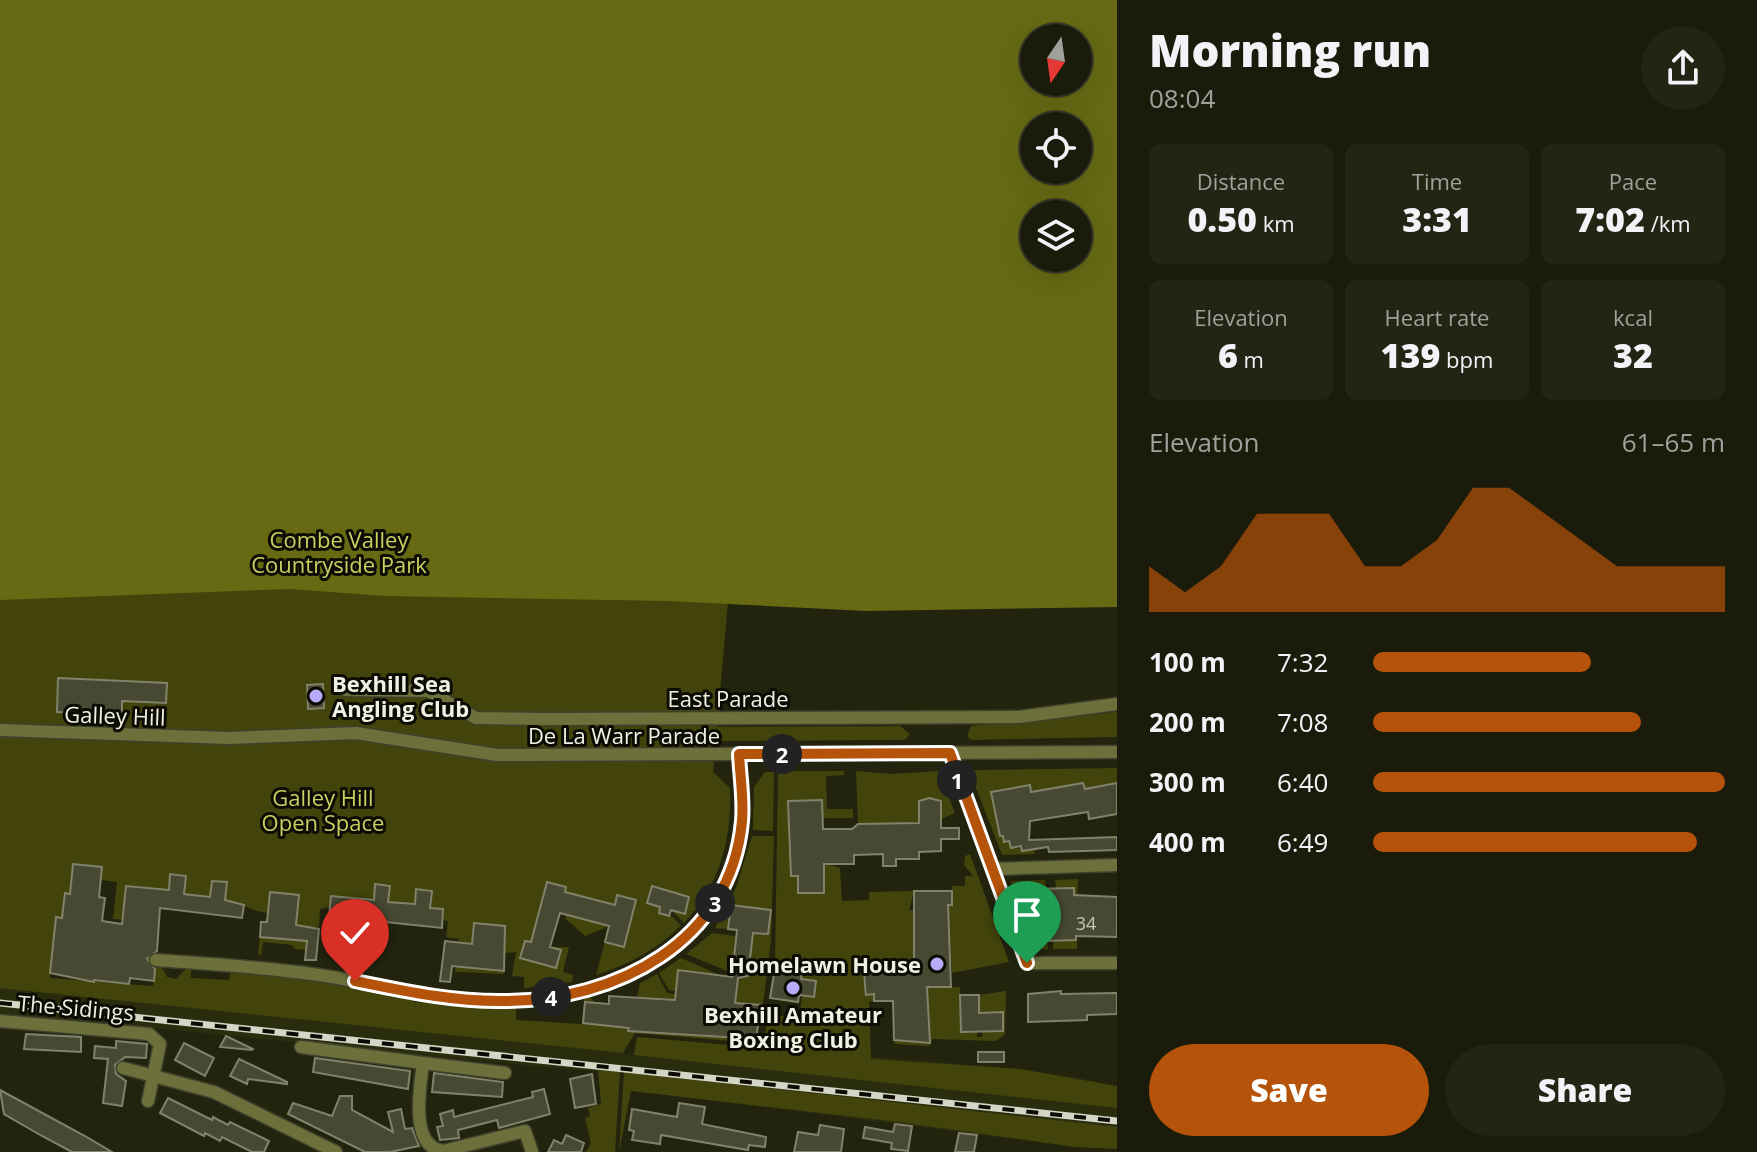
<!DOCTYPE html>
<meta charset="utf-8">
<style>
:root{--surface:#1a1b0a;--page:#232413;--text:#f1f3f6;--muted:#9fa19c;--line:#38392b;--accent:#b45309}
body{margin:0;font-family:"Open Sans",sans-serif;background:var(--page);color:var(--text);height:100vh;display:flex;flex-direction:column;font-size:30px;white-space:nowrap}
*{box-sizing:border-box;margin:0}
p{font-size:26px;color:var(--muted)}
.icon{flex:none;width:44px;height:44px;fill:none;stroke:currentColor;stroke-width:2;stroke-linecap:round;stroke-linejoin:round}
.map{position:relative;flex:1;overflow:hidden}
.details{display:flex;flex-direction:column;background:var(--surface);width:640px}
.details>*{flex:none}
.needle{width:52px;rotate:193deg}
.tools{position:absolute;left:1020px;top:24px;display:grid;gap:16px}
.tools a{display:grid;place-items:center;width:72px;height:72px;border-radius:50%;background:var(--surface);box-shadow:0 8px 32px #0002,0 0 0 2px var(--line);font-size:40px}
.pin{position:absolute;display:grid;place-items:center;width:68px;height:68px;color:#fff;margin:-82px -34px;border-radius:50% 50% 50% 0;rotate:-45deg;box-shadow:0 0 8px #0007}
.pin .icon{rotate:45deg}
.km{position:absolute;width:40px;height:40px;margin:-20px;border-radius:50%;background:#222;color:#fff;font-size:22px;line-height:40px;text-align:center}
.round{display:grid;place-items:center;flex:none;width:84px;height:84px;border-radius:42px;background:var(--page)}
.headline{display:flex;align-items:center;justify-content:space-between;height:136px;padding:0 32px}
h1{font-size:44px;font-weight:800;line-height:60px}
.figures{display:grid;grid-template-columns:repeat(3,1fr);gap:12px;height:136px;padding:8px 32px}
.figures div{display:grid;align-content:center;border-radius:12px;background:var(--page);text-align:center}
.figures b{font-size:34px;font-weight:800}
.figures small{font-size:22px;font-weight:400}
.figures p{font-size:22px}
.chart{height:224px;padding:16px 32px}
.chart p{display:flex;justify-content:space-between}
.chart svg{width:100%;height:144px;margin-top:8px;fill:var(--accent);opacity:.7}
.action{display:flex;gap:16px;margin-top:auto;padding:16px 32px}
.action a{flex:1;height:92px;border-radius:48px;background:var(--accent);color:#fff;font-size:32px;font-weight:800;line-height:92px;text-align:center}
.action a+a{background:var(--page);color:var(--text)}
ul{padding:0 32px;list-style:none;font-size:26px}
li{display:grid;grid-template-columns:128px 96px 1fr;align-items:center;height:60px}
li i{height:20px;border-radius:10px;background:var(--accent)}
main{display:flex;flex:1;min-height:0}
.map>svg:first-child{display:block}
.built{fill:#2a2c0e}
.green{fill:#42440b}
.water{fill:#676a13;fill-rule:evenodd}
.building{fill:#474932;stroke:#80836a;stroke-width:2}
.lines{fill:none;stroke-linecap:round;stroke-linejoin:round}
.street-casing{stroke:#3f412c;stroke-width:15}
.street{stroke:#6c703b;stroke-width:12}
.rail-casing{stroke:#d4d6c7;stroke-width:7}
.rail{stroke:#0c0c04;stroke-width:4;stroke-dasharray:12;stroke-linecap:butt}
.route-casing{stroke:#fff;stroke-width:16}
.route{stroke:#b45309;stroke-width:10}
.poi-dot{fill:#b8abf7;stroke:#0c0c04;stroke-width:3}
.labels{text-anchor:middle;dominant-baseline:central;stroke-width:6;stroke-linejoin:round;paint-order:stroke}
.number-label{font-size:18px;fill:#c5c7b7}
.park-label{font-size:22px;fill:#c9cf61;stroke:#0c0c04}
.poi-label{font-size:22px;font-weight:bold;fill:#eff1e3;stroke:#0c0c04;text-anchor:start}
.street-label{font-size:22px;fill:#eff1e3;stroke:#0c0c04}
</style>
<main>
<div class="map">
<svg width="1117" height="1152" viewBox="0 0 1117 1152">
<rect width="100%" height="100%" fill="#22240e"/>
<!-- built -->
<path class="built" d="M 0,976 L 628,1054 L 634,1054 L 637,1037 L 1020,1069 L 1074,1077 L 1117,1086 L 1117,1149 L 1075,1147 L 646,1092 L 633,1073 L 573,1070 L 0,1013 Z"/>
<!-- green -->
<path class="green" d="M 0,305 L 730,580 L 717,727 L 900,726 L 910,734 L 905,740 L 716,741 L 713,772 L 730,788 C 732,838 720,886 684,923 L 671,910 L 684,914 L 689,897 L 653,886 L 660,907 L 659,913 L 670,914 L 681,926 C 657,949 628,965 596,975 L 605,942 L 624,947 L 636,901 L 617,895 L 612,914 L 608,903 L 573,894 L 563,901 L 566,887 L 548,882 L 539,944 L 525,941 L 520,958 L 556,968 L 561,951 L 551,947 L 569,947 L 563,972 L 573,975 L 572,982 L 524,988 L 524,977 L 512,976 L 516,952 L 492,954 L 503,946 L 505,926 L 475,923 L 472,942 L 489,944 L 464,967 L 504,971 L 504,974 L 455,972 L 459,939 L 446,937 L 448,921 L 443,920 L 443,909 L 430,908 L 431,891 L 416,890 L 415,907 L 388,902 L 390,886 L 375,885 L 374,900 L 320,909 L 319,929 L 308,928 L 306,950 L 295,949 L 292,945 L 263,942 L 261,955 L 258,955 L 260,937 L 300,941 L 301,926 L 287,924 L 297,915 L 299,895 L 270,892 L 268,913 C 250,911 241,902 225,900 L 226,882 L 212,881 L 210,899 L 184,894 L 170,875 L 168,893 L 126,886 L 124,904 L 131,920 L 113,919 L 117,882 L 101,880 L 102,867 L 74,864 L 81,885 L 63,908 L 103,913 L 103,917 L 67,914 L 66,918 L 56,918 L 50,978 L 153,986 L 155,965 L 163,969 L 167,977 L 176,979 L 186,969 L 191,969 L 191,978 L 229,980 L 231,971 L 307,978 L 415,997 L 414,1002 L 423,1003 L 424,999 L 516,1008 L 516,1020 L 582,1024 L 584,998 L 590,997 L 595,1003 L 585,1003 L 584,1024 L 629,1027 L 629,1031 L 756,1039 L 756,1043 L 635,1033 L 623,1053 L 0,988 Z
M 1117,712 L 1117,737 L 971,740 L 967,736 L 971,726 Z
M 1117,768 L 1117,783 L 1085,789 L 1083,783 L 1031,792 L 1029,785 L 992,792 L 997,820 L 1000,819 L 1000,836 L 1009,841 L 1011,848 L 1034,849 L 1035,854 L 1002,855 L 971,775 L 974,770 Z
M 778,771 L 844,771 L 844,775 L 826,776 L 827,809 L 853,809 L 853,818 L 823,818 L 821,800 L 788,801 C 788,819 789,832 789,852 L 840,868 L 842,901 L 869,900 L 869,892 L 914,891 L 909,910 L 913,910 L 914,950 L 923,971 L 907,967 L 865,969 L 866,994 L 874,994 L 874,1001 L 869,1002 L 871,1059 L 1020,1069 L 1117,1086 L 1117,1108 L 634,1055 L 637,1037 L 763,1048 L 768,1014 L 799,1019 L 802,996 L 814,997 L 816,982 L 801,979 L 802,968 L 775,964 Z
M 856,771 L 892,774 L 938,771 L 955,813 L 941,819 L 941,802 L 929,798 L 919,802 L 919,823 L 858,824 Z
M 765,772 L 774,772 L 773,831 L 753,830 L 754,787 Z
M 752,836 L 774,836 L 771,941 L 763,1005 L 637,997 L 640,983 L 657,974 L 667,993 L 698,997 L 748,975 L 753,933 L 768,934 L 770,910 L 732,905 L 728,929 L 715,928 L 736,888 Z
M 970,854 L 1009,962 L 952,973 L 948,905 L 952,905 L 952,886 L 965,886 L 965,876 L 973,876 L 964,865 L 965,856 Z
M 1078,879 L 1077,949 L 1053,949 C 1051,929 1074,916 1074,888 L 1056,888 L 1055,880 Z
M 1045,880 L 1046,889 L 1028,889 L 1025,896 L 1043,941 L 1047,941 L 1048,949 L 1035,949 L 1010,881 Z
M 563,910 L 567,915 L 602,925 L 607,922 L 605,928 L 585,936 L 566,919 Z
M 329,916 L 341,917 L 340,926 L 346,927 L 347,918 L 378,921 L 377,931 L 328,926 Z
M 712,933 L 736,936 L 732,973 L 686,954 Z
M 681,958 L 720,975 L 678,970 L 676,988 L 689,990 L 688,993 L 669,990 L 659,973 Z
M 927,987 L 960,987 L 961,1032 L 977,1031 L 977,1037 L 982,1037 L 983,1031 L 1003,1031 L 1003,1013 L 979,1015 L 979,995 L 1006,991 L 1005,1035 L 995,1041 L 933,1039 L 929,1046 L 895,1044 L 894,1040 L 930,1042 Z
M 598,1070 L 620,1072 L 615,1152 L 586,1152 L 591,1143 L 585,1118 L 590,1116 L 588,1108 L 601,1104 Z
M 624,1072 L 1117,1127 L 1117,1149 L 1075,1147 L 899,1122 L 631,1091 L 619,1152 Z"/>
<!-- water -->
<path class="water" d="M 0,0 L 1117,0 L 1117,607 L 867,611 L 669,601 L 385,596 L 290,589 L 0,600 ZM 1034,38 L 1078,38 L 1078,82 L 1034,82 ZM 1034,126 L 1078,126 L 1078,170 L 1034,170 ZM 1034,214 L 1078,214 L 1078,258 L 1034,258 Z"/>
<!-- building -->
<path class="building" d="M 58,678 L 167,683 L 166,703 L 122,701 L 122,714 L 57,712 Z
M 323,684 L 324,708 L 308,709 L 307,685 Z
M 1083,783 L 1085,789 L 1117,783 L 1117,814 L 1089,819 L 1088,812 L 1030,821 L 1029,840 L 1117,837 L 1117,850 L 1049,852 L 1048,847 L 1022,851 L 1021,846 L 1011,848 L 1009,841 L 1004,842 L 1003,836 L 1000,836 L 991,792 L 1030,785 L 1031,792 Z
M 929,798 L 941,801 L 941,828 L 959,828 L 959,839 L 941,839 L 941,851 L 919,852 L 919,859 L 896,859 L 896,866 L 883,866 L 883,854 L 854,855 L 854,864 L 824,864 L 824,893 L 798,893 L 798,876 L 791,876 L 788,801 L 822,800 L 823,829 L 852,829 L 858,824 L 919,823 L 919,801 Z
M 73,864 L 102,867 L 99,897 L 105,898 L 102,921 L 122,924 L 126,886 L 169,890 L 170,874 L 186,876 L 184,894 L 210,897 L 212,881 L 227,882 L 225,900 L 244,905 L 242,918 L 160,908 L 157,951 L 147,959 L 155,969 L 154,981 L 130,978 L 129,984 L 94,980 L 94,982 L 50,973 L 56,917 L 62,918 L 65,893 L 70,894 Z
M 547,882 L 566,887 L 565,892 L 615,905 L 617,895 L 636,900 L 624,947 L 605,942 L 609,926 L 560,913 L 550,947 L 561,950 L 556,968 L 520,958 L 525,941 L 531,942 Z
M 375,884 L 390,886 L 388,902 L 415,904 L 416,889 L 432,891 L 430,908 L 443,909 L 442,928 L 329,916 L 331,896 L 374,900 Z
M 652,886 L 689,897 L 685,914 L 671,910 L 669,916 L 659,913 L 660,907 L 647,903 Z
M 1074,888 L 1074,895 L 1117,897 L 1117,937 L 1076,936 L 1076,940 L 1043,941 L 1025,896 L 1027,889 Z
M 914,891 L 952,891 L 952,905 L 948,905 L 951,987 L 927,987 L 930,1043 L 894,1040 L 893,1001 L 874,1001 L 874,994 L 866,995 L 865,986 L 864,969 L 914,967 Z
M 270,892 L 299,895 L 296,925 L 319,929 L 316,960 L 305,960 L 307,941 L 260,937 L 261,922 L 267,922 Z
M 731,905 L 771,910 L 768,934 L 753,933 L 748,976 L 738,978 L 735,1003 L 761,1005 L 756,1039 L 628,1031 L 629,1028 L 583,1023 L 585,1002 L 609,1004 L 609,996 L 675,1000 L 678,970 L 732,977 L 737,930 L 728,929 Z
M 474,923 L 505,926 L 504,971 L 452,966 L 450,982 L 440,981 L 445,941 L 472,944 Z
M 775,968 L 802,972 L 801,979 L 816,981 L 814,997 L 799,995 L 798,1002 L 770,998 Z
M 1061,991 L 1061,994 L 1117,993 L 1117,1014 L 1087,1015 L 1087,1020 L 1028,1022 L 1028,994 Z
M 960,995 L 979,995 L 979,1013 L 1003,1012 L 1003,1031 L 961,1032 Z
M 26,1034 L 81,1037 L 81,1052 L 24,1049 Z
M 226,1036 L 253,1049 L 252,1050 L 220,1047 Z
M 116,1041 L 147,1044 L 146,1058 L 125,1057 L 115,1065 L 116,1074 L 126,1081 L 122,1106 L 103,1103 L 108,1059 L 94,1058 L 95,1046 L 116,1048 Z
M 184,1043 L 214,1058 L 205,1076 L 175,1060 Z
M 978,1052 L 1004,1052 L 1004,1062 L 978,1062 Z
M 315,1058 L 410,1071 L 408,1089 L 313,1072 Z
M 239,1059 L 287,1082 L 287,1084 L 248,1079 L 247,1084 L 230,1076 Z
M 434,1073 L 503,1082 L 502,1097 L 432,1092 Z
M 592,1074 L 596,1104 L 575,1108 L 570,1079 Z
M 544,1089 L 550,1114 L 499,1128 L 497,1120 L 458,1130 L 459,1138 L 440,1140 L 437,1127 L 443,1126 L 440,1114 L 453,1110 L 454,1117 L 533,1097 L 532,1092 Z
M 0,1090 L 85,1136 L 112,1152 L 72,1152 L 42,1136 L 4,1114 Z
M 340,1096 L 352,1096 L 352,1110 L 393,1132 L 388,1112 L 401,1109 L 405,1129 L 412,1128 L 419,1146 L 390,1152 L 365,1152 L 288,1114 L 293,1103 L 332,1116 Z
M 168,1098 L 212,1120 L 213,1117 L 228,1125 L 230,1122 L 269,1141 L 264,1152 L 252,1152 L 222,1137 L 220,1141 L 205,1133 L 204,1136 L 160,1113 Z
M 679,1103 L 705,1107 L 702,1124 L 766,1137 L 765,1147 L 749,1145 L 748,1150 L 661,1135 L 660,1144 L 632,1140 L 634,1131 L 629,1130 L 632,1109 L 677,1117 Z
M 895,1124 L 912,1126 L 908,1151 L 891,1149 L 892,1143 L 863,1138 L 865,1127 L 893,1132 Z
M 820,1125 L 844,1129 L 841,1152 L 794,1152 L 798,1132 L 818,1135 Z
M 959,1133 L 977,1135 L 974,1152 L 955,1152 Z
M 566,1135 L 584,1143 L 581,1152 L 548,1152 L 554,1140 L 562,1144 Z"/>
<g class="lines">
<!-- street casing -->
<g class="street-casing">
<path id="street" d="M 345,690 L 428,691 L 476,718 L 546,719 L 1019,717 L 1117,704
M 0,730 L 229,738 L 356,733 L 497,755 L 1117,752
M 950,753 L 1027,963 L 1117,963
M 992,869 L 1117,865
M 156,960 C 210,964 265,967 319,975 C 381,984 442,1002 505,1001 C 616,1000 732,942 742,821 C 744,799 740,776 739,754
M 0,1021 L 149,1034 L 160,1044 L 148,1101
M 301,1047 L 423,1063 C 420,1087 409,1147 443,1151 L 525,1131 L 532,1152
M 423,1063 L 505,1073
M 123,1068 L 214,1092 L 336,1152"/>
</g>
<!-- street -->
<use href="#street" class="street"/>
<!-- rail casing -->
<g class="rail-casing">
<path id="rail" d="M 0,1003 L 1117,1121"/>
</g>
<!-- rail -->
<use href="#rail" class="rail"/>
</g>
<g class="lines">
<!-- route casing -->
<g class="route-casing">
<path id="route" d="M 355,981 C 404,991 454,1002 505,1001 C 616,1001 731,942 742,821 C 744,799 740,776 739,754 L 950,753 L 1027,963"/>
</g>
<!-- route -->
<use href="#route" class="route"/>
</g>
<!-- markers -->
<g class="poi-dot">
<circle cx="316" cy="696" r="8"/>
<circle cx="937" cy="964" r="8"/>
<circle cx="793" cy="988" r="8"/>
</g>
<g class="labels">
<!-- number labels -->
<g class="number-label">
<text x="1086" y="923">34</text>
</g>
<!-- park labels -->
<g class="park-label">
<text x="339" y="539">Combe Valley<tspan x="339" dy="25">Countryside Park</tspan></text>
<text x="323" y="797">Galley Hill<tspan x="323" dy="25">Open Space</tspan></text>
</g>
<!-- poi labels -->
<g class="poi-label">
<text x="332" y="683">Bexhill Sea<tspan x="332" dy="25">Angling Club</tspan></text>
<text x="921" y="964" text-anchor="end">Homelawn House</text>
<text x="793" y="1014" text-anchor="middle">Bexhill Amateur<tspan x="793" dy="25">Boxing Club</tspan></text>
</g>
<!-- street labels -->
<g class="street-label">
<text x="728" y="698">East Parade</text>
<text transform="translate(115 715) rotate(2)">Galley Hill</text>
<text x="624" y="735">De La Warr Parade</text>
<text transform="translate(76 1007) rotate(5)">The Sidings</text>
</g>
</g>
</svg>
<div class="tools">
<a><svg class="needle" viewBox="-14 -14 28 28"><path d="M0-13l5 13h-10z" fill="#e53935"/><path d="M0 13l5-13h-10z" fill="#9fa19c"/></svg></a>
<a><svg class="icon" aria-label="locate" viewBox="0 0 24 24"><circle cx="12" cy="12" r="6"/><path d="M12 2v4M12 18v4M2 12h4M18 12h4"/></svg></a>
<a><svg class="icon" aria-label="layers" viewBox="0 0 24 24"><path d="M12 4l9 5-9 5-9-5zM3 14l9 5 9-5"/></svg></a>
</div>
<div class="pin" style="left:1027px;top:963px;background:#1e9e55"><svg class="icon" aria-label="arrive" viewBox="0 0 24 24"><path d="M6 21V4h12l-3 4 3 4H6"/></svg></div>
<div class="pin" style="left:355px;top:981px;background:#d93025"><svg class="icon" aria-label="check" viewBox="0 0 24 24"><path d="M5 12l5 5 9-10"/></svg></div>
<b class="km" style="left:957px;top:780px">1</b>
<b class="km" style="left:782px;top:754px">2</b>
<b class="km" style="left:715px;top:903px">3</b>
<b class="km" style="left:551px;top:997px">4</b>
</div>
<section class="details">
<div class="headline"><div><h1>Morning run</h1><p>08:04</p></div><a class="round"><svg class="icon" aria-label="share" viewBox="0 0 24 24"><path d="M12 15V3M7 8l5-5 5 5M5 13v7h14v-7"/></svg></a></div>
<div class="figures">
<div><p>Distance</p><b>0.50<small> km</small></b></div>
<div><p>Time</p><b>3:31</b></div>
<div><p>Pace</p><b>7:02<small> /km</small></b></div>
</div>
<div class="figures">
<div><p>Elevation</p><b>6<small> m</small></b></div>
<div><p>Heart rate</p><b>139<small> bpm</small></b></div>
<div><p>kcal</p><b>32</b></div>
</div>
<div class="chart"><p><span>Elevation</span>61–65 m</p>
<svg viewBox="0 0 160 44" preserveAspectRatio="none"><path d="M0 44V30L10 38L20 30L30 14L40 14L50 14L60 30L70 30L80 22L90 6L100 6L110 14L120 22L130 30L140 30L150 30L160 30V44z"/></svg>
</div>
<ul>
<li><b>100 m</b>7:32<i style="width:62%"></i></li>
<li><b>200 m</b>7:08<i style="width:76%"></i></li>
<li><b>300 m</b>6:40<i style="width:100%"></i></li>
<li><b>400 m</b>6:49<i style="width:92%"></i></li>
</ul>
<div class="action"><a>Save</a><a>Share</a></div>
</section>
</main>
